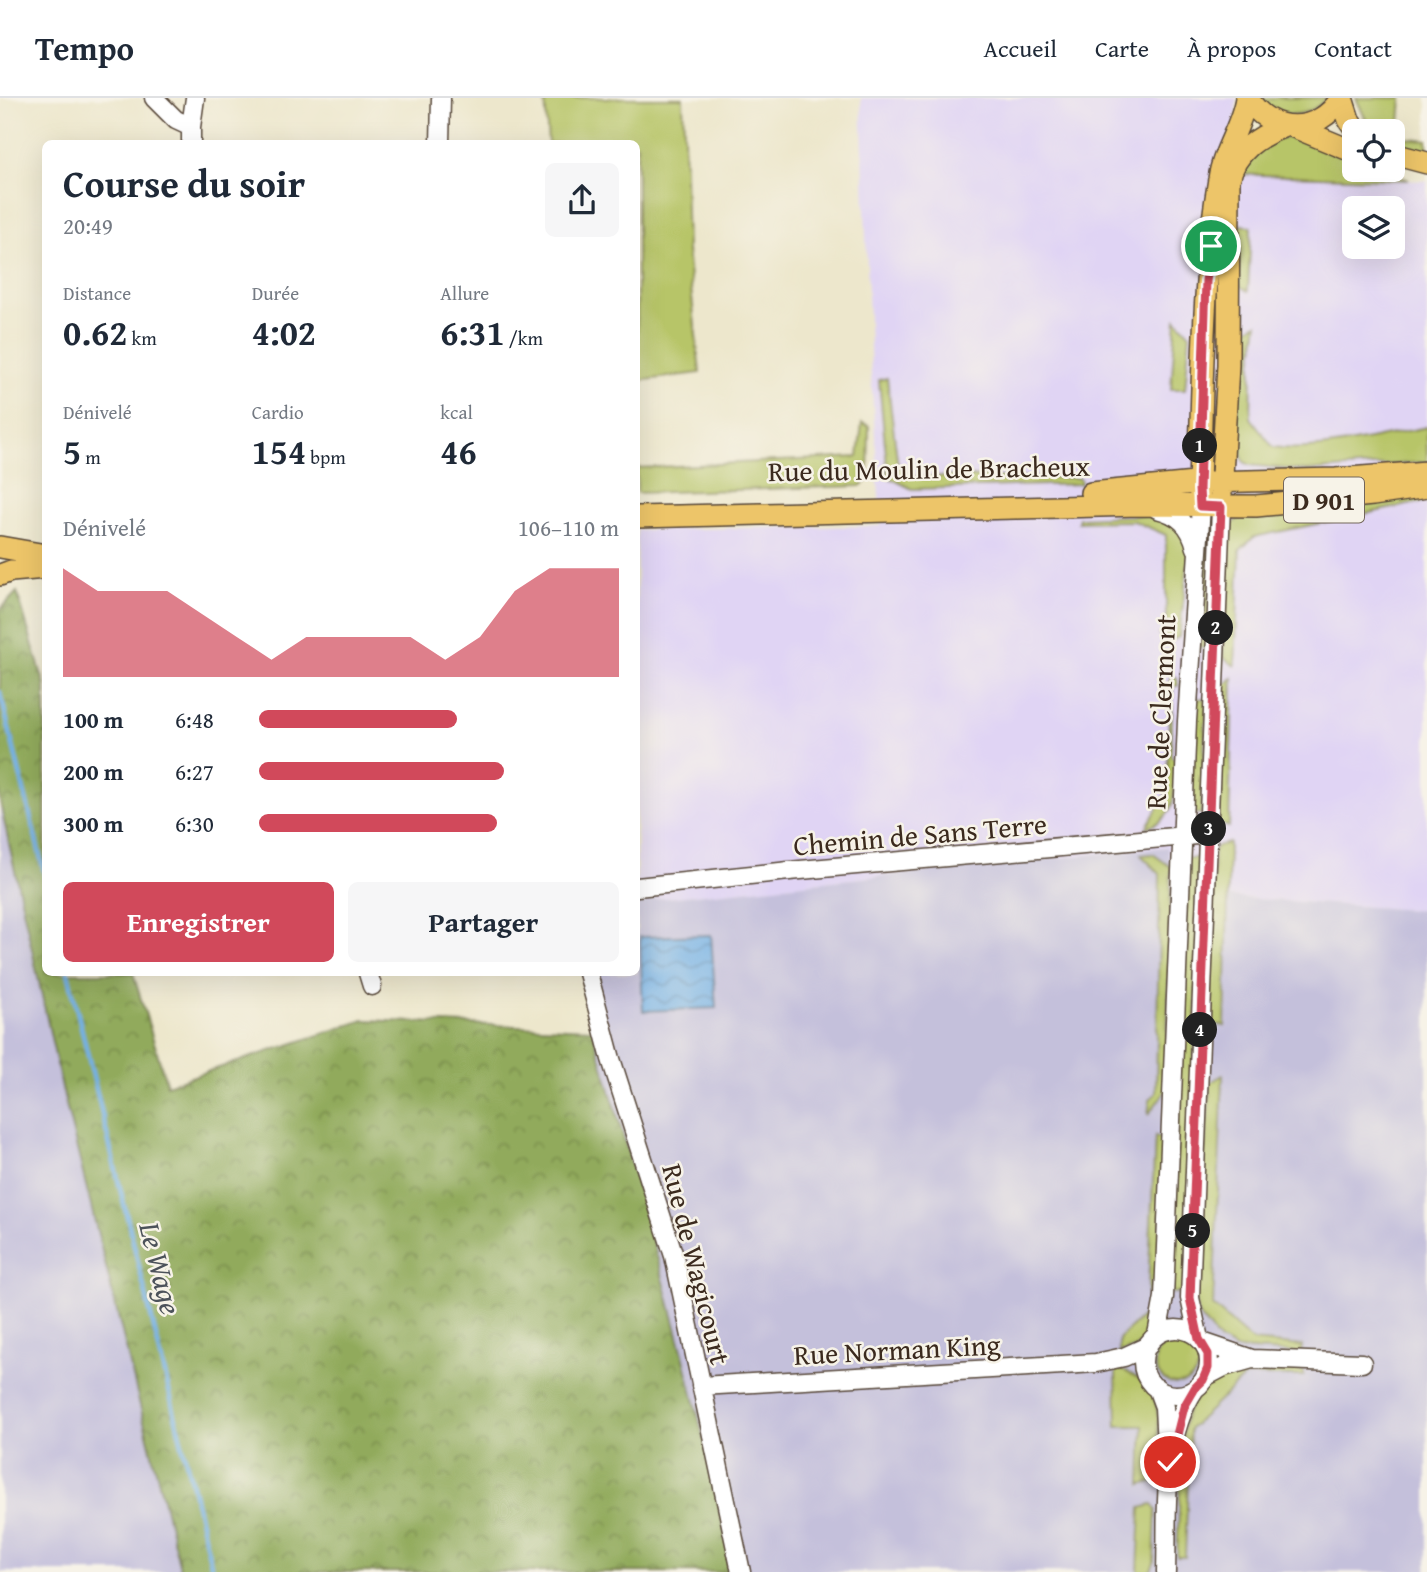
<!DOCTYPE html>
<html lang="fr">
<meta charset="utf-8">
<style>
:root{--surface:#fff;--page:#f6f6f7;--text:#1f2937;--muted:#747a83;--line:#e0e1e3;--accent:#d1495b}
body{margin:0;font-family:"Gentium Book Plus",serif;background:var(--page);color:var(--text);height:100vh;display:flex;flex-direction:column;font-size:26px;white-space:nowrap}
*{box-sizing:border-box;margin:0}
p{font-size:23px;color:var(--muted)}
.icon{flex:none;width:38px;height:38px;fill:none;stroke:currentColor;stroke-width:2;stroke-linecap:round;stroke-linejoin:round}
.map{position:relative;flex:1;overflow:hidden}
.drawer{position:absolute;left:42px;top:42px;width:598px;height:836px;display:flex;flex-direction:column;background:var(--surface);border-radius:10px;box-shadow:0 7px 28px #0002}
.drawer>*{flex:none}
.fabs{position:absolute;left:1342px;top:21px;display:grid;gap:14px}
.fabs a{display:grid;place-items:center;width:63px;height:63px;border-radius:10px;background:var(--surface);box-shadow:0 7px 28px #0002;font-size:35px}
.pin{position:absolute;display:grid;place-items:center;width:60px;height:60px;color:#fff;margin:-30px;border:4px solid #fff;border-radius:50%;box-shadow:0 2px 7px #0007}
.km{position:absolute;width:35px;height:35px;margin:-18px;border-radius:50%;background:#222;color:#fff;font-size:19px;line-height:35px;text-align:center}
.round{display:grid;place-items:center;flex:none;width:74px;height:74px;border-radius:10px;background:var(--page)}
.overview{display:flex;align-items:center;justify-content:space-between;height:119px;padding:0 21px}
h1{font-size:38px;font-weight:800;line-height:52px}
.metrics{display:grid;grid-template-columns:repeat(3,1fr);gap:10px;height:119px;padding:7px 21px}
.metrics div{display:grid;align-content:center}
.metrics b{font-size:35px;font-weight:800}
.metrics small{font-size:19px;font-weight:400}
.metrics p{font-size:19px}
.chart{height:196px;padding:14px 21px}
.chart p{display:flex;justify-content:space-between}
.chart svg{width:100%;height:126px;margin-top:7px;fill:var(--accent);opacity:.7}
.action{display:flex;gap:14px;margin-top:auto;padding:14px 21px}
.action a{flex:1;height:80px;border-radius:10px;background:var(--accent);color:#fff;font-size:28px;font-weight:800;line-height:80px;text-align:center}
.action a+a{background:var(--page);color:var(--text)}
ul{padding:0 21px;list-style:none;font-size:23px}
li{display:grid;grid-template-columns:112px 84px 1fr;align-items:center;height:52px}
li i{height:18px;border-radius:9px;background:var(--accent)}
header{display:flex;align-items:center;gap:42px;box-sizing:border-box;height:98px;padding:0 35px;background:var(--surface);border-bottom:2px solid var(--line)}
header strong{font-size:33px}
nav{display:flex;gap:38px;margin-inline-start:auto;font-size:24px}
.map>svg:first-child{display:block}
.built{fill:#e0d4f4;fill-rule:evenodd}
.industrial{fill:#c4c0db}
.green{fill:#b7c568;stroke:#797843;stroke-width:2}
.forest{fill:url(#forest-crowns);stroke:#666a3d;stroke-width:2}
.water{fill:url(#water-waves);stroke:#576d82;stroke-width:2}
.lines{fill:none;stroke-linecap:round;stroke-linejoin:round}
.stream{stroke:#73b0e5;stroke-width:4.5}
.minor-casing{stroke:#564638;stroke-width:21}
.major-casing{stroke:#564638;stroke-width:24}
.minor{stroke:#fff;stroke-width:18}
.major{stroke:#edc569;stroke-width:21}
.route-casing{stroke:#fff;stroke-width:14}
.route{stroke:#d1495b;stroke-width:9}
.labels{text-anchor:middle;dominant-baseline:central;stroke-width:5;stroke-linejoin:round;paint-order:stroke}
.shield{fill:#f7f3e8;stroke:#73665b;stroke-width:2}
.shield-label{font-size:26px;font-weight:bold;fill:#3b2a1e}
.street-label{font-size:28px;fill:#3b2a1e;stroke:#f7f3e8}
.water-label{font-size:30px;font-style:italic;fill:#4c525a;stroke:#f7f3e8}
</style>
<header>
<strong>Tempo</strong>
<nav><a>Accueil</a><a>Carte</a><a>À propos</a><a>Contact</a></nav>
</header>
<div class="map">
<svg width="1427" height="1474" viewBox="0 0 1427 1474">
<defs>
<pattern id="forest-crowns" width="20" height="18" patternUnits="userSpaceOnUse" patternTransform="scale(1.75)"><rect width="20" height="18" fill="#91aa5c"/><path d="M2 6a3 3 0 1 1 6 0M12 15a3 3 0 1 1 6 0" fill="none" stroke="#788b4b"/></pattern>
<pattern id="water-waves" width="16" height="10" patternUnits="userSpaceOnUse" patternTransform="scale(1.75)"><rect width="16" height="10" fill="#73b0e5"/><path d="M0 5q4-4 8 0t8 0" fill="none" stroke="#608fb9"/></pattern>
</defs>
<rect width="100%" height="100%" fill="#f7f3e8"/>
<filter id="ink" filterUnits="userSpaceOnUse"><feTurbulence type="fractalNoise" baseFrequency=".0143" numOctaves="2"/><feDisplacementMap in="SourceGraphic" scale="14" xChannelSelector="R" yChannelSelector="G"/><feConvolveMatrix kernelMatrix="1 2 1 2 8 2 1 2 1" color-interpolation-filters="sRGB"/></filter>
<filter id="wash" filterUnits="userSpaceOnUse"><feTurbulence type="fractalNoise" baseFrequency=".00686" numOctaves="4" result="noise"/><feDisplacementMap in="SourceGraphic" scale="28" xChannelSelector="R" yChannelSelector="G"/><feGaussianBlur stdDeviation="1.57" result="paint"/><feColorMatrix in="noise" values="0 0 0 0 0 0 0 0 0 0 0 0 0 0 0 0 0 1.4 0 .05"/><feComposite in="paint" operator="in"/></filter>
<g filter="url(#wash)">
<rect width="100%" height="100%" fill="#ede7cc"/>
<!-- built -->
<path class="built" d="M 861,0 L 1237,0 L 1232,76 L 1427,83 L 1427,813 L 1171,795 L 1171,769 L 1166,749 L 637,803 L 637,432 L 881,428 L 871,277 ZM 1354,110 L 1393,110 L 1393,149 L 1354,149 Z"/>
<!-- industrial -->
<path class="industrial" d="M 0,704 L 62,990 L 181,1474 L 0,1474 Z
M 1167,749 L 1171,769 L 1171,795 L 1427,813 L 1427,1474 L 733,1474 L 714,1380 L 626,1045 L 592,931 L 581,875 L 637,875 L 637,803 Z"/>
<!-- green -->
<path class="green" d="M 545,0 L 683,0 L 687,152 L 700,275 L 637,283 L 637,46 L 548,45 Z
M 1262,0 L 1327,0 C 1308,20 1280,23 1262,0 Z
M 1356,0 L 1402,0 L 1399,39 L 1427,42 L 1427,58 L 1393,50 L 1393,33 L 1371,33 Z
M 1286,39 L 1309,42 L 1354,60 L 1354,72 L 1384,72 L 1409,82 L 1232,76 L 1268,44 Z
M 1238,127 L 1251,128 L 1248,193 L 1241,189 L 1235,180 Z
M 1176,221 L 1190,236 L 1185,291 L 1171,291 Z
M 1258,225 L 1252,265 L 1251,320 L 1273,349 C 1314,356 1385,337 1427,329 L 1427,364 L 1306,373 L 1250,367 L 1244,364 L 1236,342 L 1239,249 L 1244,232 Z
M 887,280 L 898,368 L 911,378 L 1080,380 L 1081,386 L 912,391 L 888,379 L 879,282 Z
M 862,325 L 869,328 L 868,382 L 860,388 L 637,395 L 637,370 L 858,359 Z
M 1427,396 L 1427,403 L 1254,439 L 1240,452 L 1235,568 L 1223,559 L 1228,445 C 1230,424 1234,422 1252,414 Z
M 1149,417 L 1176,424 L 1190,449 L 1179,539 L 1168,544 L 1160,537 L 1166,536 L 1166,437 L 1134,423 L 1078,424 L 1079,420 Z
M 1204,428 L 1212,428 L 1208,548 L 1206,552 L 1199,548 Z
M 1170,579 L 1177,579 L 1178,588 L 1173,588 L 1171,658 L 1176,662 C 1174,691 1180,720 1146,730 L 1167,694 Z
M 1233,580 L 1229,729 L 1219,726 L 1216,722 L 1220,589 Z
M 1193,600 L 1207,601 L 1201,716 L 1187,715 Z
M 1229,745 L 1225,928 L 1217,927 L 1208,918 L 1214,752 L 1217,748 Z
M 1153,756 L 1171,769 L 1166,992 L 1148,1017 L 1150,1001 L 1156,995 L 1160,776 L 1141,757 Z
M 1186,760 L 1201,760 L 1186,1195 L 1171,1195 Z
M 1223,977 L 1213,1208 L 1252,1243 L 1302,1248 L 1301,1255 L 1236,1251 L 1220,1243 L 1199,1218 L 1196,1205 L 1198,1126 L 1211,984 Z
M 1155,1038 L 1164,1042 L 1158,1200 L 1150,1238 L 1134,1250 L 1119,1255 L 1119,1241 L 1147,1214 Z
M1155 1264a22 22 0 1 1 44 0a22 22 0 1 1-44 0Z
M 1116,1270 C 1126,1274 1138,1278 1145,1286 C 1166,1306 1157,1357 1156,1383 L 1141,1387 L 1143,1328 L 1117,1328 Z
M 1242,1270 L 1304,1273 L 1304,1278 L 1245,1278 L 1190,1331 L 1185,1459 L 1177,1459 L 1182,1342 L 1186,1316 L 1199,1294 L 1214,1280 Z
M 1152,1407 L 1156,1412 L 1154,1465 L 1150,1474 L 1138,1474 L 1141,1410 Z"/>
<!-- forest -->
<path class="forest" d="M 17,494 L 45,588 L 46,875 L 133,875 L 167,987 L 364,922 L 592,931 C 645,1110 696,1291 733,1474 L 181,1474 L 62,990 L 0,704 L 0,512 Z"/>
<!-- water -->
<path class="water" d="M 711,837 L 716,910 L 643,913 L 640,839 Z"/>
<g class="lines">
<!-- stream -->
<path class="stream" d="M 0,594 L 46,782
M 68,875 L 213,1474"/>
</g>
</g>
<g filter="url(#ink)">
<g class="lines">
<!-- minor casing -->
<g class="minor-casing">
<path id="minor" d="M 154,0 L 176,22 L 191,29
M 191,46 L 191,29 L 195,0
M 440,46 L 441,0
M 1157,411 C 1178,416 1191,427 1196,450
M 637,789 L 789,773 L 1208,736
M 368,875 L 372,888
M 588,875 L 611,961 L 674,1158 L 741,1474
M1143 1264a33 33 0 1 1 66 0a33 33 0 1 1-66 0Z
M 1157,1237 L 1164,1199 L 1187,623 L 1201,408
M 1199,1241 L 1190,1200 L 1221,409
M 1202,1244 L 1252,1261 L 1362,1265
M 1205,1279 L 1224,1269 L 1252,1261
M 701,1288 L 1096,1265 L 1124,1259 L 1148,1248
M 1157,1290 L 1164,1309 L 1166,1348
M 1166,1474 C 1168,1414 1160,1343 1195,1291"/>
</g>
<!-- major casing -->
<g class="major-casing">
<path id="major" d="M 1248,0 C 1269,37 1319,37 1341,0
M 1342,0 L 1349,22 L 1357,33
M 1294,29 L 1354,54
M 1393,56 L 1427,65
M 1091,395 L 1205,384 L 1336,381 L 1427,374
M 1221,396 L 1228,267 L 1229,82 C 1235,53 1259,38 1285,28
M 1200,398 L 1199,384 C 1203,283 1202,181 1219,81 C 1223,52 1242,28 1246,0
M 637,419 L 1140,407 L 1256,408 L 1373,397 L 1427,389
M 0,449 L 46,457
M 0,477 L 11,473 L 46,470"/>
</g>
<!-- minor -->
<use href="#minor" class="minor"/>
<!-- major -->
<use href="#major" class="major"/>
</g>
</g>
<g class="lines" filter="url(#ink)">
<!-- route casing -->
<g class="route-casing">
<path id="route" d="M 1170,1364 L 1184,1309 L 1195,1290 L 1203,1282 L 1208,1270 L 1208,1256 L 1199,1241 L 1190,1200 L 1221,409 L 1200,408 L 1199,391 L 1206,183 L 1211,148"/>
</g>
<!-- route -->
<use href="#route" class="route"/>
</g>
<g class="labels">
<!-- shield labels -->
<rect class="shield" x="1284" y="379.5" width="80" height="45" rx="5"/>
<g class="shield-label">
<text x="1324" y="402">D 901</text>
</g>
<!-- street labels -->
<g class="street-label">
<text transform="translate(929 370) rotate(-1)">Rue du Moulin de Bracheux</text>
<text transform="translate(1160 614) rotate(-87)">Rue de Clermont</text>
<text transform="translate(920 736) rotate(-5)">Chemin de Sans Terre</text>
<text transform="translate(697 1166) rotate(76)">Rue de Wagicourt</text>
<text transform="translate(897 1251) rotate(-3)">Rue Norman King</text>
</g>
<!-- water labels -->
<g class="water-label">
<text transform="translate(161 1170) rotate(76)">Le Wage</text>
</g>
</g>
</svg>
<div class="fabs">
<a><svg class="icon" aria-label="locate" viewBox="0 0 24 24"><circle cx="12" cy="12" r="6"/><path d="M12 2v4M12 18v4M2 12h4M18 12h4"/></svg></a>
<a><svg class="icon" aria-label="layers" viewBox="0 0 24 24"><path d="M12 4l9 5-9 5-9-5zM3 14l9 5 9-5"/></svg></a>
</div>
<div class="pin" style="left:1211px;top:148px;background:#1e9e55"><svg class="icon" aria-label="arrive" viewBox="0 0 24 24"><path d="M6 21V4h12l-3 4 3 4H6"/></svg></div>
<div class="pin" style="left:1170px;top:1364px;background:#d93025"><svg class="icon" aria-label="check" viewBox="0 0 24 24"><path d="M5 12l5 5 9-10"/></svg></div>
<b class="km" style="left:1200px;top:348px">1</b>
<b class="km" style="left:1216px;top:530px">2</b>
<b class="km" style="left:1209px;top:731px">3</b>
<b class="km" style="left:1200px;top:932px">4</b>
<b class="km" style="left:1193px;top:1133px">5</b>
<section class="drawer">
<div class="overview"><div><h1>Course du soir</h1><p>20:49</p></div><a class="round"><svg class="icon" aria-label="share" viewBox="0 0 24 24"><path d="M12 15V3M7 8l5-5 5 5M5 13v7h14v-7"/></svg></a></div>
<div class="metrics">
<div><p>Distance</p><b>0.62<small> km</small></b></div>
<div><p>Durée</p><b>4:02</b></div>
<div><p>Allure</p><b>6:31<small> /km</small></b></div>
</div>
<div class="metrics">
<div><p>Dénivelé</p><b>5<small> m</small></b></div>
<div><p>Cardio</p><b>154<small> bpm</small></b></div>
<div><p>kcal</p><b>46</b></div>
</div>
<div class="chart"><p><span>Dénivelé</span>106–110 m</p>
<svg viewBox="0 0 160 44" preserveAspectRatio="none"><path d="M0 44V6L10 14L20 14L30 14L40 22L50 30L60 38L70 30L80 30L90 30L100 30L110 38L120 30L130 14L140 6L150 6L160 6V44z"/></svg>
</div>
<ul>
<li><b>100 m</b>6:48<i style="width:55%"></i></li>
<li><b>200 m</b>6:27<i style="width:68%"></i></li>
<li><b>300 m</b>6:30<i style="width:66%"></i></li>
</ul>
<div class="action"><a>Enregistrer</a><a>Partager</a></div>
</section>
</div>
